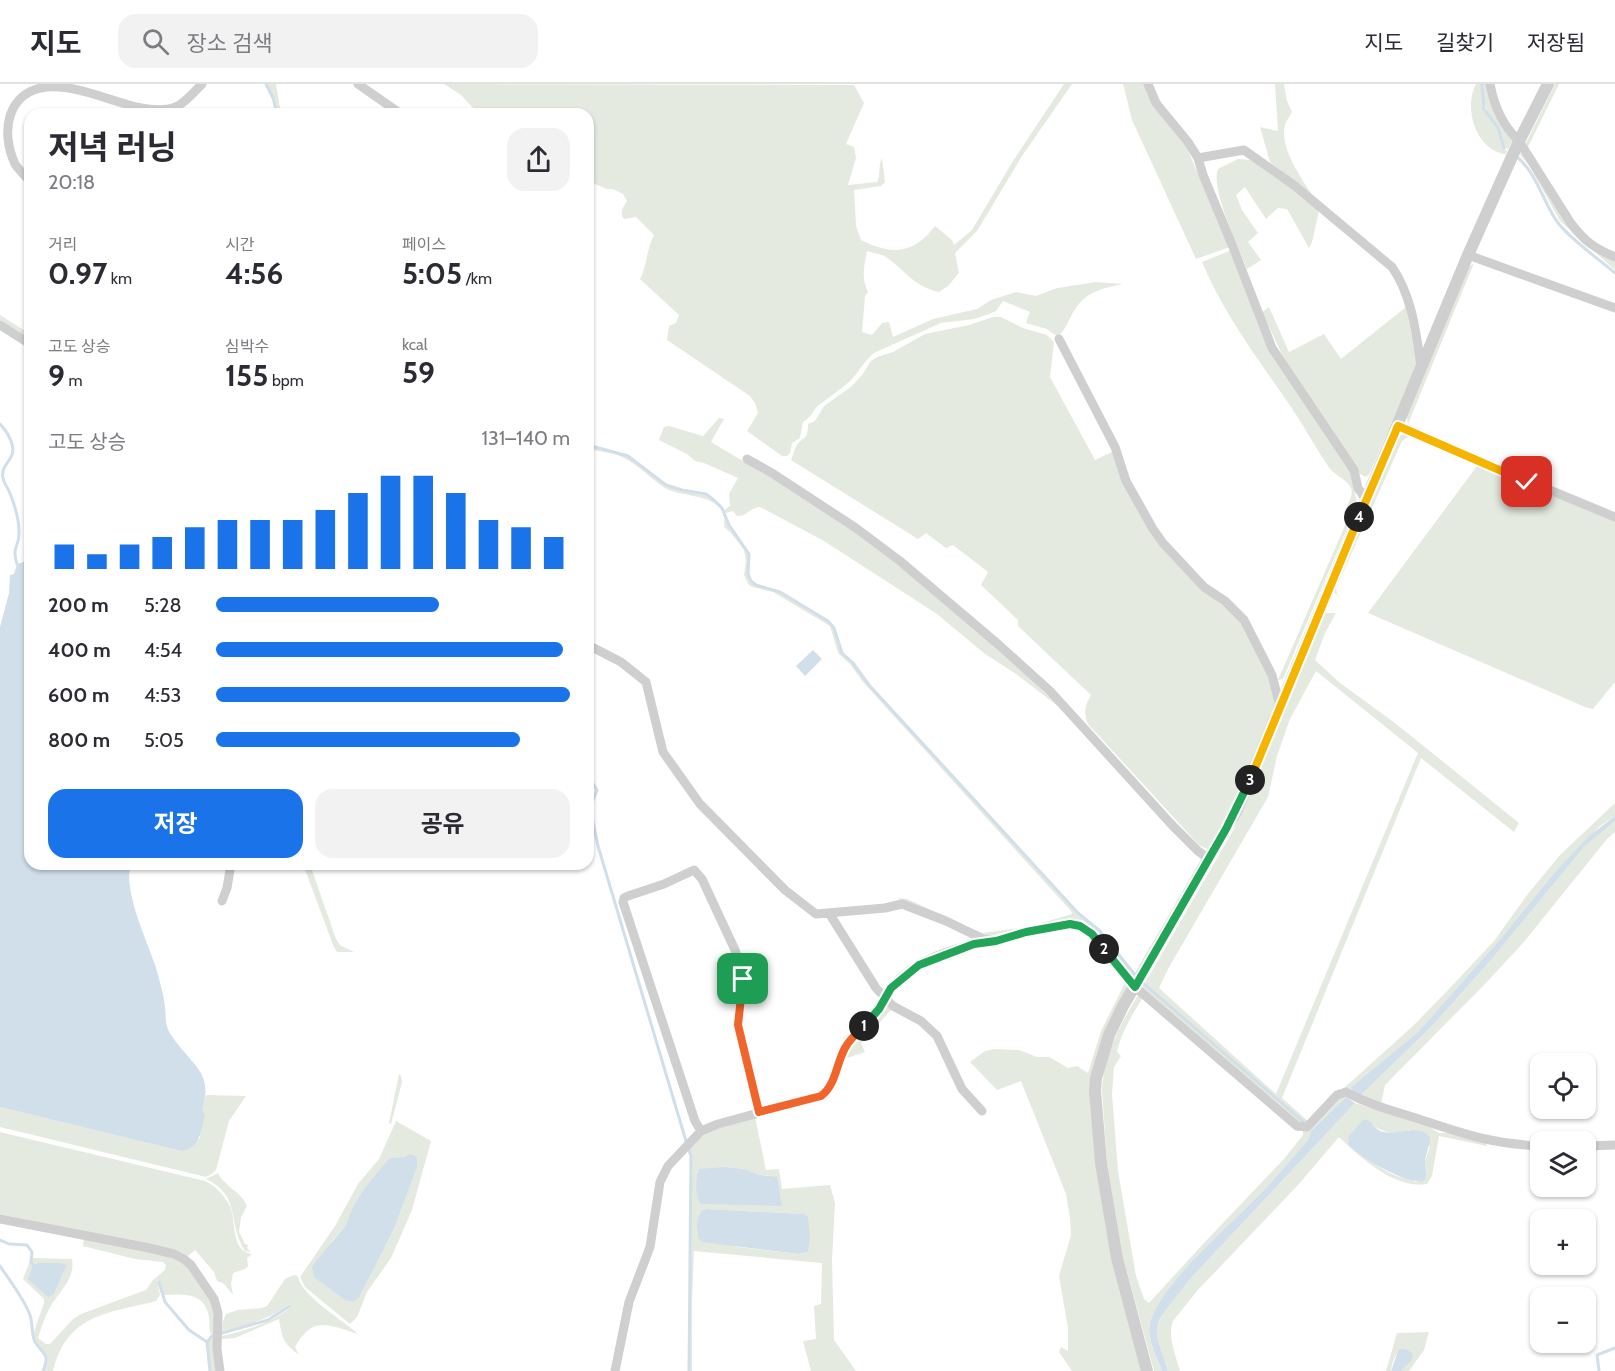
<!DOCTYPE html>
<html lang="ko">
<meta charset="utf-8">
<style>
:root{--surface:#fff;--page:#f2f2f3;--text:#2b2b33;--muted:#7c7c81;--line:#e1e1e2;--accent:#1a73e8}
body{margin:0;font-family:Cabin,"Noto Sans KR",sans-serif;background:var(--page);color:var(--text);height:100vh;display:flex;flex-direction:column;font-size:22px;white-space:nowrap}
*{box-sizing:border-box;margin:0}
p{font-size:20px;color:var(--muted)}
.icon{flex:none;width:33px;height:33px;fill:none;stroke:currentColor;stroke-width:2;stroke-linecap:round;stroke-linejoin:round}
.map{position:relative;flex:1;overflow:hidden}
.drawer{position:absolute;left:24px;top:24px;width:570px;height:762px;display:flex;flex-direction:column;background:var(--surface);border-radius:18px;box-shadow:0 2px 4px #0004}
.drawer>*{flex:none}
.controls{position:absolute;left:1530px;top:969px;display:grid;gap:12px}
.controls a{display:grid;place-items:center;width:66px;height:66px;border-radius:12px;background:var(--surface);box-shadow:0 2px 4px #0004;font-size:30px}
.pin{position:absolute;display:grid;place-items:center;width:51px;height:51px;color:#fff;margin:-26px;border-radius:12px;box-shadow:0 3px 9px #0006}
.km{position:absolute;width:30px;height:30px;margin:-15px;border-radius:50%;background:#222;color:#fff;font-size:16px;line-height:30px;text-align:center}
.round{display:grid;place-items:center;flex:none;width:63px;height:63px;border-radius:18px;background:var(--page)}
.overview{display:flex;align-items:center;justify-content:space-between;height:102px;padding:0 24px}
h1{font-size:33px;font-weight:700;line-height:45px}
.metrics{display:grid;grid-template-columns:repeat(3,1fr);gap:9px;height:102px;padding:6px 24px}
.metrics div{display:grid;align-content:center}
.metrics b{font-size:30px;font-weight:700}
.metrics small{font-size:16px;font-weight:400}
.metrics p{font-size:16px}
.chart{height:168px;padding:12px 24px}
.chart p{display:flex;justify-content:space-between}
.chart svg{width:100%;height:108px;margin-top:6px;stroke:var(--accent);stroke-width:6}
.action{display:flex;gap:12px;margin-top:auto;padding:12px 24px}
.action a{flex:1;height:69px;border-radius:18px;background:var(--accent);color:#fff;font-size:24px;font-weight:700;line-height:69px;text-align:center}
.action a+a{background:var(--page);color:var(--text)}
ul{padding:0 24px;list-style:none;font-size:20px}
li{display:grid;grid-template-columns:96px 72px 1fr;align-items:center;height:45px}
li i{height:15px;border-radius:8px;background:var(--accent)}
header{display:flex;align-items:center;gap:36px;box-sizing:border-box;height:84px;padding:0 30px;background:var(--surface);border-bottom:2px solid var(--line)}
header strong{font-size:28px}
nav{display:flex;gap:33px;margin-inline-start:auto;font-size:21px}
.search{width:420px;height:54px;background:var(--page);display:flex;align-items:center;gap:15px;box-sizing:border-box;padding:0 21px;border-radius:18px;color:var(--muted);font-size:22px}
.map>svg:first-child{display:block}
.green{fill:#e4eadf;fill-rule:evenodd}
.water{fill:#d1dfea}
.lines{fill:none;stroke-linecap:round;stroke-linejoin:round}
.stream{stroke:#d1dfea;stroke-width:3}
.minor{stroke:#cfcfcf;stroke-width:9}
.tertiary{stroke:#cfcfcf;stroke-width:12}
.split-1-casing{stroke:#fff;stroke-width:12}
.split-2-casing{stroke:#fff;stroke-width:12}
.split-3-casing{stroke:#fff;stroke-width:12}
.split-4-casing{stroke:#fff;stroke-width:12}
.split-5-casing{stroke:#fff;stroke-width:12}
.split-1{stroke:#f0652b;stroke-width:8}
.split-2{stroke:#22a559;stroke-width:8}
.split-3{stroke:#22a559;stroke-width:8}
.split-4{stroke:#f5b400;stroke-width:8}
.split-5{stroke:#f5b400;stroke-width:8}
</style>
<header>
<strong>지도</strong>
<div class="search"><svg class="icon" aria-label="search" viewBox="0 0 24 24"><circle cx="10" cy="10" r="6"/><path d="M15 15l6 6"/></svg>장소 검색</div>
<nav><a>지도</a><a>길찾기</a><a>저장됨</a></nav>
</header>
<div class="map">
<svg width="1615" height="1287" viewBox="0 0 1615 1287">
<rect width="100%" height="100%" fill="#fff"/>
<!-- green -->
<path class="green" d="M 266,0 L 276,0 L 281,30 L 277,30 L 274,14 Z
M 444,0 L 854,1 L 864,19 L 846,60 L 854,63 L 856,74 L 848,101 L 877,98 C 881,90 878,81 882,74 L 885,98 L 881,102 L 854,106 L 856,142 L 861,156 C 892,171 913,171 935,142 L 952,156 L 954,161 L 972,146 L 1013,77 L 1064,0 L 1072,0 L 1022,72 L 977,147 L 955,169 L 959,189 L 948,202 L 939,208 C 914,203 905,186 886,173 C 881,170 873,169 867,167 C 864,182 861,194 868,208 L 865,212 L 862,248 L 872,251 L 882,239 L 889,238 L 893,253 L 933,235 L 977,225 L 991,216 L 1016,208 L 1036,212 L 1057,204 L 1096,198 L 1123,200 C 1104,204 1087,207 1076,224 C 1068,235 1069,241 1058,253 L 1047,245 L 1026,239 L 1030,228 L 1003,217 L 996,227 L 989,230 L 974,235 L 941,239 L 874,269 C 864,277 859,288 849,298 C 840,306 829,313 819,321 C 812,327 813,332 803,338 L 800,354 L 792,359 L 790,369 L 787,372 L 782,372 L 747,347 L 758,329 L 755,319 L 750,312 L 667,256 L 669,242 L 676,239 L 679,231 L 640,195 C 648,179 646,166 654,151 L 636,133 L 624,135 C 619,129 623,123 627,117 L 623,110 L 613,105 L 607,105 L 588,97 L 588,30 L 474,30 L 476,27 L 461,11 Z
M 1123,0 L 1145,0 L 1186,62 L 1230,163 L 1196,175 L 1132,36 Z
M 1275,0 L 1284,0 L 1287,17 L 1292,28 C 1290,32 1286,37 1285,41 C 1279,63 1301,94 1313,112 L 1270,78 L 1260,43 L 1278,47 Z
M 1476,0 L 1481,0 L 1483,25 L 1497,45 L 1503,64 L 1507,67 L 1506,70 C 1476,67 1463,24 1476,0 Z
M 1483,0 L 1486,0 L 1513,55 L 1508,65 L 1505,64 C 1498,36 1481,32 1483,0 Z
M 1555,0 L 1559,0 L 1528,63 L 1525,61 Z
M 1521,68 L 1563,133 L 1615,176 L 1615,186 L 1560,137 L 1529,81 L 1520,71 Z
M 1238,75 L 1251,76 L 1312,119 L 1319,127 L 1312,158 L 1309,164 L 1287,125 L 1278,124 L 1266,135 L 1245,103 L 1236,111 L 1242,126 L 1258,149 L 1248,158 L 1261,176 L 1247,185 C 1239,165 1210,104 1218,85 Z
M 1232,166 L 1270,266 L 1352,388 L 1357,421 L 1283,595 L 1278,596 L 1344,444 C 1346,437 1346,433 1346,426 C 1347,418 1354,413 1351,404 C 1347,395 1333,391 1328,382 C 1315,363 1304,342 1291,323 C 1259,276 1224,231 1202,178 Z
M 1474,179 L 1408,340 L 1407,333 L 1469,183 Z
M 1269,223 L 1289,268 L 1324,250 L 1341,275 L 1406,223 L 1417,280 L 1369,391 L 1365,393 L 1358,388 L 1286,279 L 1262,228 Z
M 0,231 L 30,250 L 30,255 L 0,236 Z
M 993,233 L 1001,233 L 1023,244 L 1047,251 L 1054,258 L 1050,293 L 1095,376 L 1114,367 L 1143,432 L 1221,518 L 1239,534 L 1271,596 L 1278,621 L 1234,726 L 1207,765 L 1199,761 L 1088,640 C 1083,628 1085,622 1091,611 L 1018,542 L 1018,536 L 981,501 L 988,488 L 953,461 L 946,464 L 926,449 L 918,455 L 791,376 C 793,372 794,365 797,361 C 803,352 808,357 808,340 L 815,337 L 824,322 L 852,302 L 862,291 L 871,277 L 877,273 L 893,268 L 925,250 L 969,241 Z
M 719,334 L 724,335 L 711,358 C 760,388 812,415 858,450 C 931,503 998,564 1063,626 L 1016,590 L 985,570 L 937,530 L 824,457 L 760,423 C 751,423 746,433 737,432 L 733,427 L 726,429 L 724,426 L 730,422 L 729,410 L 738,394 L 704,379 L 695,377 L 687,370 L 659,356 L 664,343 L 669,342 L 703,352 Z
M 1405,350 L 1411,351 L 1402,357 L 1336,504 L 1337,510 L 1341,515 L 1332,506 L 1400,351 Z
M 588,362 L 628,373 L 666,402 L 682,407 L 706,411 L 715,417 L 721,424 L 729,441 L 749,471 L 748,490 L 750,497 L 756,502 L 780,508 L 828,538 L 833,544 L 841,569 L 852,579 L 868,601 L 1078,829 L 1100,848 L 1135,892 L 1201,775 L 1202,779 L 1134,896 L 1078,839 L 989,853 L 905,819 L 898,814 L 907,815 L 982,849 L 1028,843 L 1072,830 L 1071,827 L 863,598 L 850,580 L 838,569 L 830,542 L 773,508 L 752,503 L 748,500 L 744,491 L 746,477 L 744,466 L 731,449 L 724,443 C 729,408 684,415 665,404 C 651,395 639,381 624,374 C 614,368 599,368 588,365 Z
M 1476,379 L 1615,436 L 1615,598 L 1593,625 L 1585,623 L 1368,529 L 1477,382 Z
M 1325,529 L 1336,529 L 1325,549 L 1315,576 L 1340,599 L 1395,639 L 1519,739 L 1514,748 L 1421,674 L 1282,1014 L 1308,1037 L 1303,1040 L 1297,1037 L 1142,904 L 1234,745 ZM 1316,587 L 1418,669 L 1276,1010 L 1159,904 L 1168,885 L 1268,713 L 1277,672 L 1290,635 Z
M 1615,719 L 1615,732 L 1600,742 L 1555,788 L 1502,853 L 1418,948 L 1350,1004 L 1343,1005 L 1414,941 L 1448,906 L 1494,857 L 1527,811 L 1560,771 Z
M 1615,737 L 1615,748 L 1607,755 L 1523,859 L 1485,900 L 1385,1001 L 1381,1020 L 1360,1012 L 1434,940 L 1491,876 L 1584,763 Z
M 303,780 L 309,780 L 312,786 L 336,855 L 340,861 L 354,868 L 337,868 L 333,861 Z
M 1126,897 L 1127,904 L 1090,1017 L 1106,1145 L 1114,1182 L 1144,1287 L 1072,1287 L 1059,1268 L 1061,1263 L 1068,1267 L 1068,1244 L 1059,1192 L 1071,1151 L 1070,1134 L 1066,1110 L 1021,997 L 997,1006 L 970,978 L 985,967 L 994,965 L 1019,966 L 1037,973 L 1049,973 L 1068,984 L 1077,982 L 1088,989 L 1101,947 Z
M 1138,911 L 1142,915 C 1132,931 1121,949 1117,968 L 1121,972 L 1114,983 L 1112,1010 L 1118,1087 L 1136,1192 L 1144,1215 L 1149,1219 L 1203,1160 L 1284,1075 L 1303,1051 L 1303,1046 L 1340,1013 L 1346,1013 L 1311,1047 L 1308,1056 C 1293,1073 1278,1091 1263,1107 C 1234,1138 1159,1200 1150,1239 C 1146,1255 1157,1272 1162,1287 L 1154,1287 L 1123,1173 L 1107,1078 L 1102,1007 C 1103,972 1120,941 1138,911 Z
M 885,920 L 892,925 L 861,959 L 865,968 L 844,975 C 855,955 874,940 885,920 Z
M 399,990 L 401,992 L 402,998 L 391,1040 L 389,1039 Z
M 206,1011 L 246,1012 L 229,1037 L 216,1086 L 212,1090 L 206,1093 L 0,1043 L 0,1023 L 181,1067 L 200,1054 L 202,1026 Z
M 1355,1019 L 1428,1042 L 1439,1049 L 1448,1049 L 1486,1059 L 1487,1062 L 1439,1052 L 1432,1092 L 1427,1100 C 1395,1106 1359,1072 1339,1053 L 1298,1101 L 1197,1207 L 1173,1237 C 1167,1252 1176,1272 1180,1287 L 1168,1287 L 1157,1253 L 1158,1239 L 1162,1231 L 1191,1194 ZM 1364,1035 C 1379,1046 1391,1054 1410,1046 L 1430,1062 L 1425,1078 L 1426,1093 L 1416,1098 C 1410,1094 1404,1094 1397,1092 C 1375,1083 1363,1071 1349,1051 Z
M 755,1033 L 766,1086 L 779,1085 L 782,1105 L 830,1101 L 835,1119 L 832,1176 L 834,1256 L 856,1287 L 811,1287 L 803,1257 L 816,1255 L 814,1222 L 821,1220 L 822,1179 L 694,1167 L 692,1218 L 692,1287 L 690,1287 L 692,1072 L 689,1064 C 704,1045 732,1039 755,1033 ZM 726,1083 L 745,1085 L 760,1091 L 772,1092 L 698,1115 ZM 706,1125 L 804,1130 L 808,1168 L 799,1170 L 738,1163 L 697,1150 L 699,1129 Z
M 396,1037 L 431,1057 L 412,1126 L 391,1174 L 367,1208 L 357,1233 L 350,1240 L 305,1203 L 300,1193 L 335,1142 L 358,1100 L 379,1075 ZM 417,1073 L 417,1084 L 394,1145 L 360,1212 L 323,1199 L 315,1193 L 332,1157 L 346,1141 L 364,1105 L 391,1074 Z
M 0,1048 L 205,1097 C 216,1102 227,1114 231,1125 C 236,1140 231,1167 252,1170 L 247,1174 L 248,1182 L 245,1185 L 233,1189 L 231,1200 L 233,1211 L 224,1200 L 217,1197 L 214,1188 L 195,1166 L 188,1172 L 181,1168 L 0,1130 Z
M 218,1089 C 226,1104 242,1108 247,1122 L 241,1133 L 239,1148 L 245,1160 L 248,1161 L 247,1164 L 251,1168 L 245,1167 C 227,1140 242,1112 206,1095 Z
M 84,1153 L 141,1165 L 185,1178 L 214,1221 L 219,1287 L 211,1287 L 208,1259 L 212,1251 C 208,1246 210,1240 209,1233 C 205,1208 183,1210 164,1211 L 157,1194 L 160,1211 L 156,1217 C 107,1230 68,1229 53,1287 L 44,1287 C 53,1264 36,1269 34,1252 C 34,1242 45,1222 44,1215 L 23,1195 L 31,1174 L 72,1175 C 76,1196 56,1210 48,1227 C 44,1235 41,1245 38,1254 L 46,1260 L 50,1260 L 73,1235 L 81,1230 L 146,1206 L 153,1196 L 165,1186 L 166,1181 L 163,1178 L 135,1175 L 83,1162 ZM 46,1179 L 67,1181 L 54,1210 L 44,1209 L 38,1202 Z
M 294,1191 L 298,1192 C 300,1211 343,1236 358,1250 C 328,1241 313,1231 295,1263 L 299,1271 C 283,1259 282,1254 279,1235 L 235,1254 L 222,1255 L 222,1252 C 246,1246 273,1239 292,1222 L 290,1220 C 271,1234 245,1243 222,1247 L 223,1237 L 226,1230 L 238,1226 L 262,1224 L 267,1222 L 285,1195 Z
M 1429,1248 L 1424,1266 L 1409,1287 L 1401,1287 L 1406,1282 L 1406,1265 C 1396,1265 1392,1278 1391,1287 L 1386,1287 L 1397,1249 Z"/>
<!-- water -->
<path class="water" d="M 30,476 L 30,780 L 131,780 C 122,807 149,860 157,887 C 160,899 164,912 165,924 C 166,929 165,936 167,942 C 168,948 173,953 176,958 C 196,984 213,991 202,1026 L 205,1031 C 201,1047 200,1065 181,1067 L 0,1023 L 0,543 L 9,509 L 10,491 L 14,490 L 17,480 Z
M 813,566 L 822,575 L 805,592 L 796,582 Z
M 1615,732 L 1615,737 L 1584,763 L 1491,876 L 1434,940 L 1360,1012 L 1350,1004 L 1418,948 L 1502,853 L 1555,788 L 1589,752 Z
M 1346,1013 L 1355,1019 L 1191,1194 L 1162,1231 L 1158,1239 L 1157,1253 L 1168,1287 L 1162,1287 C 1157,1272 1146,1255 1150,1239 C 1159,1200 1234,1138 1263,1107 C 1278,1091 1293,1073 1308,1056 L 1311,1047 Z
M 1364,1035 C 1373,1037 1375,1047 1384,1048 C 1400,1052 1417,1039 1430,1053 C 1430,1062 1426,1069 1425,1078 C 1425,1086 1428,1090 1424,1097 C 1408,1101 1358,1073 1348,1060 L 1349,1051 Z
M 410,1070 L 417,1073 L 417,1084 L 394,1145 L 360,1212 C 355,1218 352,1218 345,1216 L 314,1193 L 312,1182 L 346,1141 L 352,1125 L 364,1105 L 387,1077 L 391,1074 L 405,1073 Z
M 726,1083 L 745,1085 L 760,1091 L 777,1093 L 782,1122 L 701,1120 C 695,1113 695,1094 699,1085 Z
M 706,1125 L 804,1130 L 808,1133 L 810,1152 L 808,1168 L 799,1170 L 702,1158 L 699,1155 C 696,1147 696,1134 701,1127 Z
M 40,1179 L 59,1179 L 67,1181 L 54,1210 L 48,1213 L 28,1195 L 33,1181 Z
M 1400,1265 L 1406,1265 L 1413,1270 L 1412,1276 L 1401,1287 L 1391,1287 L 1398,1267 Z"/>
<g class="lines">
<!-- stream -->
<path class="stream" d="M 266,0 L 273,14 L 277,30
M 1482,0 L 1484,25 L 1498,44 L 1504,64
M 1516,72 C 1536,88 1542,115 1556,136 C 1565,151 1600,176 1615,189
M 0,340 C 7,347 17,363 11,373 C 7,380 1,385 3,394 C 4,399 7,403 9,407 C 14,419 19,435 19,448 C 20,462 11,462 17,480
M 588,361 L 628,372 L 666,401 L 682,406 L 706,410 L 715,417 L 722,424 L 729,441 L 749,470 L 748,490 L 751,497 L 756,501 L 780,508 L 828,537 L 834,544 L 842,569 L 853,579 L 869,601 L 1078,829 L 1100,847 L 1135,891
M 588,692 L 597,706 L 590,724 L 598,762 L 686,1057
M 1144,900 L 1306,1040
M 688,1064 L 691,1072 L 689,1287
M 0,1156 L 9,1160 L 27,1161 L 32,1168 L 31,1178 L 33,1181
M 0,1182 C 10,1197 23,1213 30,1231 C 33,1239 31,1250 35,1258 C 44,1272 50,1269 43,1287
M 159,1198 L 165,1218 L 189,1246 L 207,1258
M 222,1249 L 268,1236 L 290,1222
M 210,1287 L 207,1258 L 212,1252
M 1599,1287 L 1597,1271 L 1615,1264"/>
<!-- minor -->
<path class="minor" d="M 358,0 L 401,30
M 1148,0 L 1156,19 L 1188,58 L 1198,74 L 1203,91 L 1233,163 L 1272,264 L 1354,386 L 1358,404 L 1366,416
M 1490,0 C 1494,22 1503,42 1519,57 L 1570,138 C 1584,157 1594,164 1615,173
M 1198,74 L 1244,66 L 1295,102 L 1392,183 C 1412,212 1416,248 1421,282
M 30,97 C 25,92 19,86 15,80 C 0,48 7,7 47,3 C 89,0 132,31 169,25 C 182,23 193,9 202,0
M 1468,171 L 1615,224
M 0,241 L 30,260
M 1059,255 L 1115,363 L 1126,397 L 1153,445 L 1163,459 L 1204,503 L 1225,517 L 1244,536 L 1272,591 L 1280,622
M 1398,343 L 1615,433
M 747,375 L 772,389 L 856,444 L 900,477 L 999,561 L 1050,607 L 1172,741 L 1198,767 L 1209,775
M 588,561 L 621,578 L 646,598 L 663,668 L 700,720 L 785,806 L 816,830 L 885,824 L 902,820 L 946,837 L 983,855 L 996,857 L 1026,848 L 1069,839 L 1080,842 L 1092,850 L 1135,903 L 1297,1042 L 1307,1043 L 1337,1011 L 1346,1008 C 1373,1023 1399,1028 1428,1038 C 1470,1052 1496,1060 1540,1062
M 222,817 L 227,804 L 231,780
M 829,829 L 876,904 L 893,922 L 921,937 L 937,952 L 962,1005 L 982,1027
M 701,1047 L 695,1037 L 623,818 L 624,814 L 628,812 L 664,800 L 694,786 L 702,795 L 735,866 L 742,886 L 743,895 L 738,941 L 759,1028
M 1586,1062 L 1615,1061
M 0,1135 L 149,1164 L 174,1170 L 184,1175 L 191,1181 L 214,1215 L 218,1229 L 217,1265 L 220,1287
M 615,1287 L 629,1218 L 650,1163 L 660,1098 L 668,1082 L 701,1047 L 718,1040 L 821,1012 C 836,1001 836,979 845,964 C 852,951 866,940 876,929 C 882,922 884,912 890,905 C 913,876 954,864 988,857"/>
<!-- tertiary -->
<path class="tertiary" d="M 1147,1287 L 1117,1174 L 1101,1079 L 1095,1007 L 1096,994 L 1109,951 L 1123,922 L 1237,726 L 1468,171 L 1519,57 L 1548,0"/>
</g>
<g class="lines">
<!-- split-1 casing -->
<g class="split-1-casing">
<path id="split-1" d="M 743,895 L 738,941 L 759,1028 L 821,1012 C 836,1001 836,980 845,964 C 849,956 857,949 864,942"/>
</g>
<!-- split-2 casing -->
<g class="split-2-casing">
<path id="split-2" d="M 864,942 L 879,925 L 891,904 L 919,881 L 974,860 L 996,857 L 1026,848 L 1070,840 L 1080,842 L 1092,850 L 1104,865"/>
</g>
<!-- split-3 casing -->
<g class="split-3-casing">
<path id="split-3" d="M 1104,865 L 1135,903 L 1226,745 L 1250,696"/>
</g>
<!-- split-4 casing -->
<g class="split-4-casing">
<path id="split-4" d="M 1250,696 L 1359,433"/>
</g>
<!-- split-5 casing -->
<g class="split-5-casing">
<path id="split-5" d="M 1359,433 L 1398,342 L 1527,398"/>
</g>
<!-- split-1 -->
<use href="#split-1" class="split-1"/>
<!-- split-2 -->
<use href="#split-2" class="split-2"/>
<!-- split-3 -->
<use href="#split-3" class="split-3"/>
<!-- split-4 -->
<use href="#split-4" class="split-4"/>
<!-- split-5 -->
<use href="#split-5" class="split-5"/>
</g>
</svg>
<div class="controls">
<a><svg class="icon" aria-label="locate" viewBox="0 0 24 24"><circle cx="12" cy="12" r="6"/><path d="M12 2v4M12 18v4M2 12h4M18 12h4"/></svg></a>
<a><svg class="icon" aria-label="layers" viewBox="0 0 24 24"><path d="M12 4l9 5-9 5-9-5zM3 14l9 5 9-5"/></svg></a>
<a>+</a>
<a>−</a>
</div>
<div class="pin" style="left:743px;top:895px;background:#1e9e55"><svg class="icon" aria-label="arrive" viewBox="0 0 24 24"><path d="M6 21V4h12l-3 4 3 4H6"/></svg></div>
<div class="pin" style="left:1527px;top:398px;background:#d93025"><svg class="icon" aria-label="check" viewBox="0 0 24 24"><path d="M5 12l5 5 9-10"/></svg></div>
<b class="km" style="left:864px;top:942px">1</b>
<b class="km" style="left:1104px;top:865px">2</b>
<b class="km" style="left:1250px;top:696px">3</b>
<b class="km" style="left:1359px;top:433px">4</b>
<section class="drawer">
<div class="overview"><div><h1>저녁 러닝</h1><p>20:18</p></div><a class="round"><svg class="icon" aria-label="share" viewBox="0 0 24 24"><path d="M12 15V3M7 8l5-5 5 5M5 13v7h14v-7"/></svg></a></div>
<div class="metrics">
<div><p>거리</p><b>0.97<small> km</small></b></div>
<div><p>시간</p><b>4:56</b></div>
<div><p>페이스</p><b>5:05<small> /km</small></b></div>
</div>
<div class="metrics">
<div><p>고도 상승</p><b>9<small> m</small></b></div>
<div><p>심박수</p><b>155<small> bpm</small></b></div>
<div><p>kcal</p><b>59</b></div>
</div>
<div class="chart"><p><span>고도 상승</span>131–140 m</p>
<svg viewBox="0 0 160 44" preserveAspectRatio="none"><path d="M5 44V34M15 44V38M25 44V34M35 44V31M45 44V27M55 44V24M65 44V24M75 44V24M85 44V20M95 44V13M105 44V6M115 44V6M125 44V13M135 44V24M145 44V27M155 44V31"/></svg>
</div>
<ul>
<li><b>200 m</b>5:28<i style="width:63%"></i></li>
<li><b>400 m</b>4:54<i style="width:98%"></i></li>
<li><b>600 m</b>4:53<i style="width:100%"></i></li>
<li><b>800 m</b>5:05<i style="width:86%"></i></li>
</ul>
<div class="action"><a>저장</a><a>공유</a></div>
</section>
</div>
